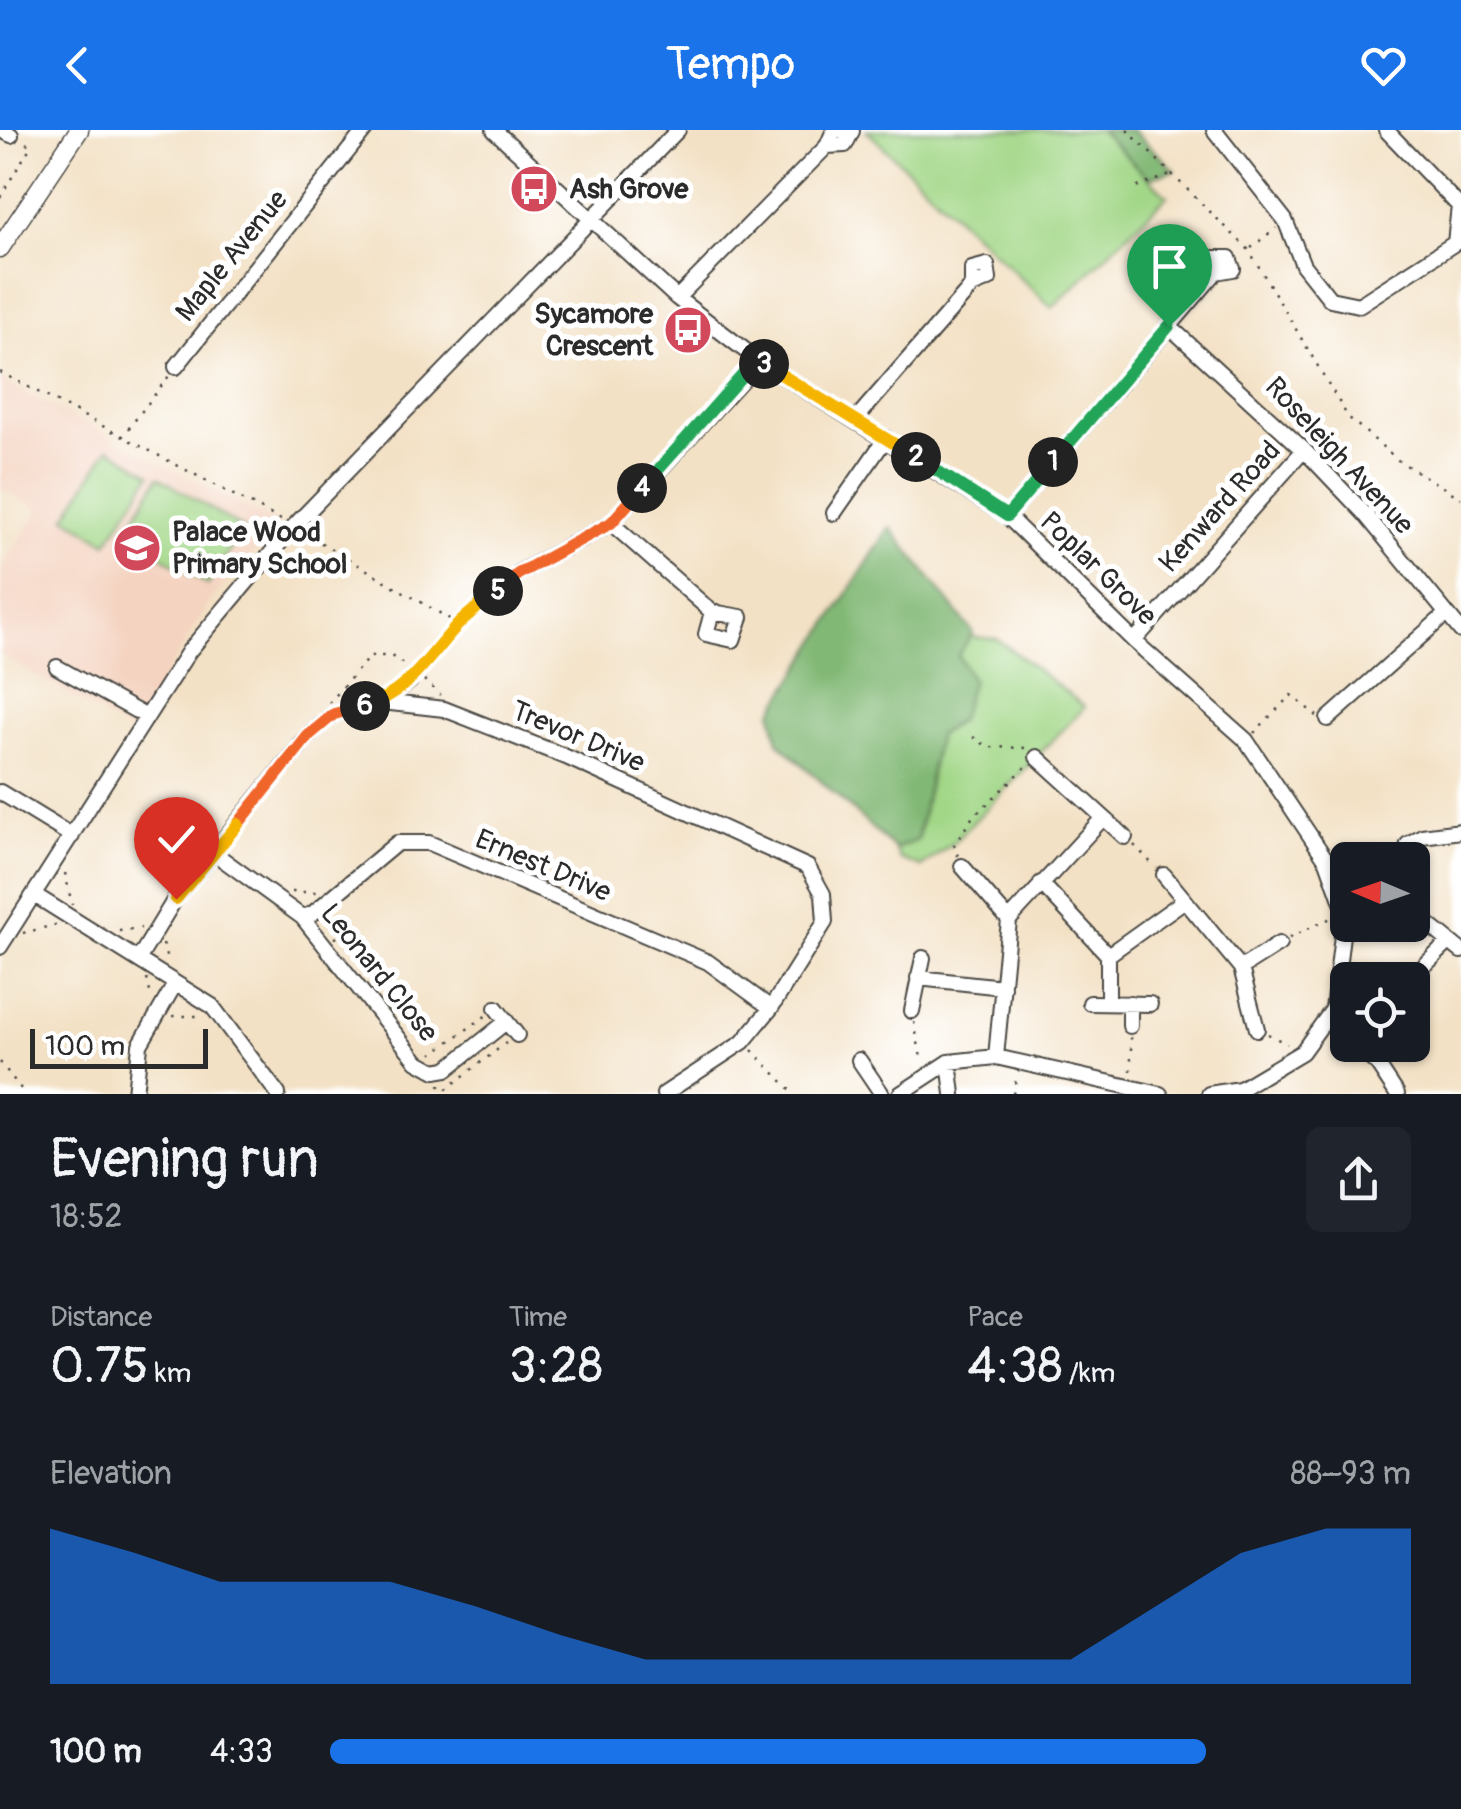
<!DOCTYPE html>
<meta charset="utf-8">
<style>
:root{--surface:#171b24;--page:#20242c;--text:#f1f3f6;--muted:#9ea1a6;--accent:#1a73e8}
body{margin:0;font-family:Pangolin,sans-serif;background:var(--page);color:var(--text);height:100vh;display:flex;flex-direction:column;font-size:38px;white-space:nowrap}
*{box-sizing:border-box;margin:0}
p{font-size:32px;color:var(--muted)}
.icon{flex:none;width:55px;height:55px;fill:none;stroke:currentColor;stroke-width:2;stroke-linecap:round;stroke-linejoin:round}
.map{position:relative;height:964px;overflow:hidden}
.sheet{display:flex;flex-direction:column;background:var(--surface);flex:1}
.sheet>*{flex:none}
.needle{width:65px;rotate:272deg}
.fabs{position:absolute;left:1330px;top:712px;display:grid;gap:20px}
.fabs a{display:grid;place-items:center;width:100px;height:100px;border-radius:15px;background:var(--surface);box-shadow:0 2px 8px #0004;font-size:50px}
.scale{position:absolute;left:30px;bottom:25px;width:178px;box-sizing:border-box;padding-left:10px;border:5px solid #2b2b2b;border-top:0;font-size:28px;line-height:35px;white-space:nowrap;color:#2b2b2b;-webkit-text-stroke:8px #fff;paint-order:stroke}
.pin{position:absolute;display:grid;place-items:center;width:85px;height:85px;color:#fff;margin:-102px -42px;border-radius:50% 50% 50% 0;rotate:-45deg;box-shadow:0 0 10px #0007}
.pin .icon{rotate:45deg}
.km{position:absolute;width:50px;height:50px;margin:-25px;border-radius:50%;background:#222;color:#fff;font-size:28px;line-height:50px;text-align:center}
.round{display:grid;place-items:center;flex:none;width:105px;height:105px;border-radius:15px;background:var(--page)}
.head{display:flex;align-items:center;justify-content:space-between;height:170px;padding:0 50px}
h1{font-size:55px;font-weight:600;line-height:75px}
.figures{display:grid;grid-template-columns:repeat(3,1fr);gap:15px;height:170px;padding:10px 50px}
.figures div{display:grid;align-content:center}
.figures b{font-size:50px;font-weight:600}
.figures small{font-size:28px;font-weight:400}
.figures p{font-size:28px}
.chart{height:280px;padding:20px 50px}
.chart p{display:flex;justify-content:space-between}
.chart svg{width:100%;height:180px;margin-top:10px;fill:var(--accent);opacity:.7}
ul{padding:0 50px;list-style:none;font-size:32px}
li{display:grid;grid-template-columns:160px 120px 1fr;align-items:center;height:75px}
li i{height:25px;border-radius:12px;background:var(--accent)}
header{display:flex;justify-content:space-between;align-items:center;height:130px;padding:0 50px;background:var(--accent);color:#fff;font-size:45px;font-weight:600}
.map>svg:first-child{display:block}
.built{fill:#f4d3c0}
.green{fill:#a2d787;stroke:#668159;stroke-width:2.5}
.forest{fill:#81b874;stroke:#567250;stroke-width:2.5}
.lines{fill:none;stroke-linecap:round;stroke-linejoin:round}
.minor-casing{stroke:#494642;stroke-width:18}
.major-casing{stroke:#494642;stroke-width:21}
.path{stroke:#494642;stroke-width:2.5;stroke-dasharray:2.5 8;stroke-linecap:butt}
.minor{stroke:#fff;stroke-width:14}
.major{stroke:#fff;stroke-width:18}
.split-1-casing{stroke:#fff;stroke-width:20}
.split-2-casing{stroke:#fff;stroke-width:20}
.split-3-casing{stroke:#fff;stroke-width:20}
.split-4-casing{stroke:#fff;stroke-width:20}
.split-5-casing{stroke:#fff;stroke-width:20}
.split-6-casing{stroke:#fff;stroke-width:20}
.split-7-casing{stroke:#fff;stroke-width:20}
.split-8-casing{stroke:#fff;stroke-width:20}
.split-1{stroke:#22a559;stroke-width:12}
.split-2{stroke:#22a559;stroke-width:12}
.split-3{stroke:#f5b400;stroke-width:12}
.split-4{stroke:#22a559;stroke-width:12}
.split-5{stroke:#f0652b;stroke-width:12}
.split-6{stroke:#f5b400;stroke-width:12}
.split-7{stroke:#f0652b;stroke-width:12}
.split-8{stroke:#f5b400;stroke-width:12}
.labels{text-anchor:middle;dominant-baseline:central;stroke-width:10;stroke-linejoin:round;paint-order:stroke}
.poi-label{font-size:28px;font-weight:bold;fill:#2b2b2b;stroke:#fff;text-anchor:start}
.street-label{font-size:28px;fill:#2b2b2b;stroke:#fff}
</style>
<header><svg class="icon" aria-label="back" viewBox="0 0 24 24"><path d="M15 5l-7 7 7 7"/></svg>Tempo<svg class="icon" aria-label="heart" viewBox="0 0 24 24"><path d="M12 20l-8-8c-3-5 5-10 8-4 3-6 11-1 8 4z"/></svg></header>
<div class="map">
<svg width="1461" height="964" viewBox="0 0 1461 964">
<rect width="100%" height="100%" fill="#fff"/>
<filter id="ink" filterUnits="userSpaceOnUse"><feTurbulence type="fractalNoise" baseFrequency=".01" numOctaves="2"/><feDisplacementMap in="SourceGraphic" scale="20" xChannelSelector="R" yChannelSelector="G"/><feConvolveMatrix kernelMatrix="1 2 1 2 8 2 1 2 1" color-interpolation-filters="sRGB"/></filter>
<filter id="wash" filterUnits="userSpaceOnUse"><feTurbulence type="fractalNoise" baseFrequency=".0048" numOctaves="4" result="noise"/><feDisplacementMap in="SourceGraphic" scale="40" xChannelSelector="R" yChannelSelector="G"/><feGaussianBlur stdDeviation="2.25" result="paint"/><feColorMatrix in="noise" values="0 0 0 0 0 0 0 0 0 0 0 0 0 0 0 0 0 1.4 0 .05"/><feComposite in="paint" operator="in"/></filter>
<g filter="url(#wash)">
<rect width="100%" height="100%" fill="#f3e1c5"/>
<!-- built -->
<path class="built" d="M 0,249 L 280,395 L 213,467 L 130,602 L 0,524 L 0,441 L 40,379 L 0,359 Z"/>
<!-- green -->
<path class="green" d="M 866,0 L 1100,0 L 1167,66 L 1052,178 Z
M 109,318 L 151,344 L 107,413 L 66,387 Z
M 159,347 L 243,399 L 208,455 L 125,403 Z
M 970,507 L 997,509 L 1085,577 L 954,712 L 921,737 L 900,729 L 895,719 L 918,710 L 938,605 L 960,590 L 957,525 Z"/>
<!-- forest -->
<path class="forest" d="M 1100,0 L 1132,0 L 1175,40 L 1148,48 Z
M 890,397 L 973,503 L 958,525 L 972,550 L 960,590 L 938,605 L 917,710 L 895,719 L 778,612 L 772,582 Z"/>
</g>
<g filter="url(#ink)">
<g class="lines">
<!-- minor casing -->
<g class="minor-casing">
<path id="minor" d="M 1,0 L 11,5
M 494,0 L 677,168 L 759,231 L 1007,386 L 1134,511 L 1246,610 L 1327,731 L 1345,781 L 1333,879 L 1302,922 L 1240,959 L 1209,964
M 1214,0 L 1285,90 L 1303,135 L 1330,169 L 1359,175 L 1455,113 L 1459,76 L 1386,0
M 677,168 L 827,16 L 834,0 L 852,1 L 845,15 L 827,16
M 1169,196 L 1304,320 L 1365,384 L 1461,501
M 176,237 L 365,0
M 856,289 L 972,156 L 989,149 L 987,135 L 972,139 L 972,156
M 834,383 L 886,308
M 1007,386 L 1216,142 L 1233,139 L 1229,128 L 1214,128 L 1216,142
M 611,393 L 712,482 L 741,487 L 733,510 L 706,504 L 712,482
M 519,443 L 611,393 L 759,231
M 1134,511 L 1304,320
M 57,537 L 147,587
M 382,572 L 410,551
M 1328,589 L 1446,484
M 1037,627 L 1125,707
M 0,662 L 72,706
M 214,723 L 302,787 L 417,931 L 435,941 L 447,939 L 506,892
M 1404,730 L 1408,714 L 1422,706 L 1461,701
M 962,736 L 1009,790
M 1164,745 L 1241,838 L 1257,899
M 1041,753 L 1108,825 L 1108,873
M 36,766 L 212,876 L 278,964
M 1412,781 L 1461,821
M 302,787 L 312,784 L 397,713 L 429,713 L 708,832 L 771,878
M 0,817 L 189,521 L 294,396 L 678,0
M 1108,825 L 1185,770
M 138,830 L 175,769 L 308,606 L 334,584 L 382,572 L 444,579 L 564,626 L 808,737 L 823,764 L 825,792 L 771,878 L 743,912 L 664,964
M 1241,838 L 1279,814
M 918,848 L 1003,857
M 1412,868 L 1424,836 L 1448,813
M 1090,873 L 1150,874
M 1130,873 L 1130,896
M 496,878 L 517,905
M 912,881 L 923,828
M 1348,891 L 1342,906 L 1348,909
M 1356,915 L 1378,935 L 1397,964
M 996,927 L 1009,790 L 1102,689
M 859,930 L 882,964
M 949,932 L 953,964
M 1378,935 L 1390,915
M 135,964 L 140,915 L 175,854
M 900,964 L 949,932 L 996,927 L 1160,964"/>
</g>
<!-- major casing -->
<g class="major-casing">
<path id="major" d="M 0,118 L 79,0"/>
</g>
<!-- path -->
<path class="path" d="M 1127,0 L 1249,120 L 1348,287 L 1399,331 L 1461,368
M 1137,57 L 1173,44
M 0,67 L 31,16 L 24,12
M 1251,118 L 1276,98
M 0,242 L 283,391
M 122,307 L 169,246
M 303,402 L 458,494 L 418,542
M 459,493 L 510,451
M 424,550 L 440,565
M 329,573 L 370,526 L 391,526 L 410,538
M 1254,603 L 1291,565 L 1317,586
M 973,607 L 988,617 L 1028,618
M 1134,715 L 1156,738
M 958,726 L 954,715 L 972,688 L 1029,634
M 65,743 L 72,775
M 292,762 L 319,762
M 119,801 L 141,798
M 23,803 L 59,794
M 1289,808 L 1331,788
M 336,809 L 336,782
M 163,814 L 167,830
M 147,849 L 151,866
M 173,886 L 200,886
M 914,892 L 922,933
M 1268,904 L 1287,914
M 1131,907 L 1131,944
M 752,920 L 795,964
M 432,924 L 487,885
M 0,932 L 25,964
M 439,955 L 444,961 L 506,913
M 1013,964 L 1017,944"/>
<!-- minor -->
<use href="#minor" class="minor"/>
<!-- major -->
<use href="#major" class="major"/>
</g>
</g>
<g class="lines" filter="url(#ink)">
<!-- split-1 casing -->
<g class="split-1-casing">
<path id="split-1" d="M 1053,332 L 1169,196"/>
</g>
<!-- split-2 casing -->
<g class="split-2-casing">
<path id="split-2" d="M 916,327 L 1007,386 L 1053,332"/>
</g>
<!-- split-3 casing -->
<g class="split-3-casing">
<path id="split-3" d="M 764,234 L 916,327"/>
</g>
<!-- split-4 casing -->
<g class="split-4-casing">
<path id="split-4" d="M 642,358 L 747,240 L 759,231 L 764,234"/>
</g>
<!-- split-5 casing -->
<g class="split-5-casing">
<path id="split-5" d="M 498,461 L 518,444 L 611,393 L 642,358"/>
</g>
<!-- split-6 casing -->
<g class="split-6-casing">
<path id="split-6" d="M 365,576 C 407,565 428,527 455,498 C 467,484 484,473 498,461"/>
</g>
<!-- split-7 casing -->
<g class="split-7-casing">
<path id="split-7" d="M 238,694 L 308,606 L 334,584 L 365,576"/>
</g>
<!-- split-8 casing -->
<g class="split-8-casing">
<path id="split-8" d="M 176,769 L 238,694"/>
</g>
<!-- split-1 -->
<use href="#split-1" class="split-1"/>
<!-- split-2 -->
<use href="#split-2" class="split-2"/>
<!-- split-3 -->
<use href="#split-3" class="split-3"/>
<!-- split-4 -->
<use href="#split-4" class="split-4"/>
<!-- split-5 -->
<use href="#split-5" class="split-5"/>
<!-- split-6 -->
<use href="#split-6" class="split-6"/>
<!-- split-7 -->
<use href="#split-7" class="split-7"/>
<!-- split-8 -->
<use href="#split-8" class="split-8"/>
</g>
<!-- icons -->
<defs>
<g id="bus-disc" transform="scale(2.5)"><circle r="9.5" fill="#d1495b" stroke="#fff"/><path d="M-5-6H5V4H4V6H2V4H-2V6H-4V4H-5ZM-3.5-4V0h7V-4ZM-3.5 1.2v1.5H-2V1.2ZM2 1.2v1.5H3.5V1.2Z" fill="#fff"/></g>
<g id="school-disc" transform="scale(2.5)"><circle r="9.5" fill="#d1495b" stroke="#fff"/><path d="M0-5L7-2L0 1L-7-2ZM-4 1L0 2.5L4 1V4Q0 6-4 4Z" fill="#fff"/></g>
</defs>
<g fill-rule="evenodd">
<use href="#bus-disc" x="534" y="59"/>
<use href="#bus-disc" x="688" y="200"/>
<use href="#school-disc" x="137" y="418"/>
</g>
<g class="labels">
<!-- poi labels -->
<g class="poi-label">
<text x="569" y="59">Ash Grove</text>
<text x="653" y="184" text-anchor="end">Sycamore<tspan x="653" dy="32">Crescent</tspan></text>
<text x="172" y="402">Palace Wood<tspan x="172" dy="32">Primary School</tspan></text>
</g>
<!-- street labels -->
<g class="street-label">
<text transform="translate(232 126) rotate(-51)">Maple Avenue</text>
<text transform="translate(1339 326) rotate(47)">Roseleigh Avenue</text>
<text transform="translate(1220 377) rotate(-48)">Kenward Road</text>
<text transform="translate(1098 439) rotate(44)">Poplar Grove</text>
<text transform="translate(578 607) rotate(23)">Trevor Drive</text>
<text transform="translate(543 736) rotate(23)">Ernest Drive</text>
<text transform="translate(379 843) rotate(51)">Leonard Close</text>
</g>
</g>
</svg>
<div class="fabs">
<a><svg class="needle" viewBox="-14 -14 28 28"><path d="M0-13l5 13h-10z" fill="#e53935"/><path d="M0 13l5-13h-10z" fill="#9ea1a6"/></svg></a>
<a><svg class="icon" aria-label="locate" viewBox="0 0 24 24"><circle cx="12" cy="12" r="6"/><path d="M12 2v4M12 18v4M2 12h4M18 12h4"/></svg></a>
</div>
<div class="scale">100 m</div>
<div class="pin" style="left:1169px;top:196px;background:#1e9e55"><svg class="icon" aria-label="arrive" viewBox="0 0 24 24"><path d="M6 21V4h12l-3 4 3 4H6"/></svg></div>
<div class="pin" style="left:176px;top:769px;background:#d93025"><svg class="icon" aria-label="check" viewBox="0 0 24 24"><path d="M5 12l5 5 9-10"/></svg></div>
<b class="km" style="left:1053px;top:332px">1</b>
<b class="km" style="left:916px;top:327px">2</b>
<b class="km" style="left:764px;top:234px">3</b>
<b class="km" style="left:642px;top:358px">4</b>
<b class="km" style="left:498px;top:461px">5</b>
<b class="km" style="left:365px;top:576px">6</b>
</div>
<section class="sheet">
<div class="head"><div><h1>Evening run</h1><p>18:52</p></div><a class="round"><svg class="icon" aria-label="share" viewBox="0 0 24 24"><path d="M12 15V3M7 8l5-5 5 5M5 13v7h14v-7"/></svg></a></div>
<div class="figures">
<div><p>Distance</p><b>0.75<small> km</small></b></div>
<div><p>Time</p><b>3:28</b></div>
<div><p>Pace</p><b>4:38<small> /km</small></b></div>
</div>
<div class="chart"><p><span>Elevation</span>88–93 m</p>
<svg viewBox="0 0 160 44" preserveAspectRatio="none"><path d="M0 44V6L10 12L20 19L30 19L40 19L50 25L60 32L70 38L80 38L90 38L100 38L110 38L120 38L130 25L140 12L150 6L160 6V44z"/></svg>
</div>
<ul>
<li><b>100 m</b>4:33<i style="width:81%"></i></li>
</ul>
</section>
